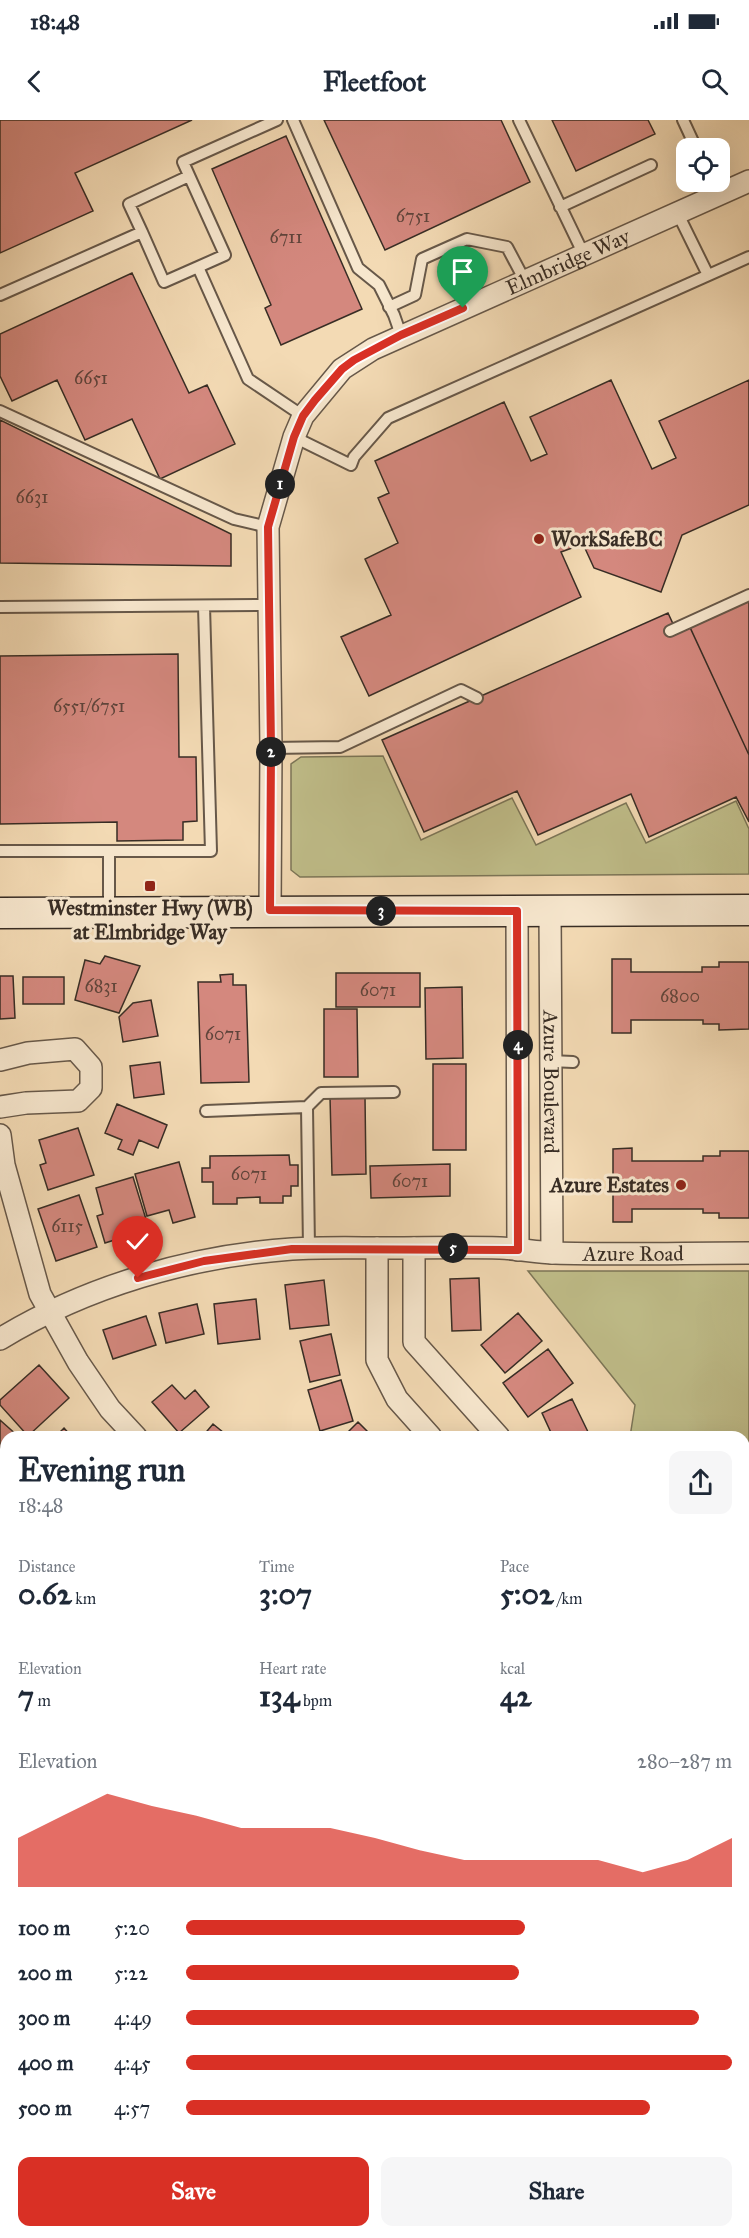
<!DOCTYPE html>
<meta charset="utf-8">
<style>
:root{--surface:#fff;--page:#f6f6f7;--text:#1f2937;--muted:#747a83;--accent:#d93025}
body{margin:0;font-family:"IM FELL Great Primer",serif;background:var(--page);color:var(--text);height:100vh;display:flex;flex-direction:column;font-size:22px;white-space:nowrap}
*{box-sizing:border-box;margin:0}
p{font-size:20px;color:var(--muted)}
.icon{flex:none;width:33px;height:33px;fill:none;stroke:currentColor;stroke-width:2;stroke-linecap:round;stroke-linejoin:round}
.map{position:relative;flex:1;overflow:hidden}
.panel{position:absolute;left:0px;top:1311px;width:750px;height:807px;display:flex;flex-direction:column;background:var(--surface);border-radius:18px 18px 0 0;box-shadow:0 6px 24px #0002}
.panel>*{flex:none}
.fabs{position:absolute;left:676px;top:18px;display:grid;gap:12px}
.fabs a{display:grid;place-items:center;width:54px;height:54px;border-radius:12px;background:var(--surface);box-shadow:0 6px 24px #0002;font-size:30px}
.pin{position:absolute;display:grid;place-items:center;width:51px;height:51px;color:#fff;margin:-62px -26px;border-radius:50% 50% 50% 0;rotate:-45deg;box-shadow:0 0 6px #0007}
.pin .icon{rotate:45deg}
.km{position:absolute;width:30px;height:30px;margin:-15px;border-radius:50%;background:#222;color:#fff;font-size:16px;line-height:30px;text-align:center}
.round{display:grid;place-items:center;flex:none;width:63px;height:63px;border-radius:12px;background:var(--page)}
.head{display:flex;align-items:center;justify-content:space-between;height:102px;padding:0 18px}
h1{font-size:33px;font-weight:800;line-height:45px}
.metrics{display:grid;grid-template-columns:repeat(3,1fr);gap:9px;height:102px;padding:6px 18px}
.metrics div{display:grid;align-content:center}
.metrics b{font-size:30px;font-weight:800}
.metrics small{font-size:16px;font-weight:400}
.metrics p{font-size:16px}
.chart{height:168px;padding:12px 18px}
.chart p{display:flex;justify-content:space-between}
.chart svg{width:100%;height:108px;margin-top:6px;fill:var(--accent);opacity:.7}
.cta{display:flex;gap:12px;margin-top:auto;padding:12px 18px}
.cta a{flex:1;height:69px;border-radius:12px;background:var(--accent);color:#fff;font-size:24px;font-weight:800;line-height:69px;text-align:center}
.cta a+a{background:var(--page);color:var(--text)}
ul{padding:0 18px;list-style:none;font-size:20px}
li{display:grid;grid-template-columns:96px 72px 1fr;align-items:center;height:45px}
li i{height:15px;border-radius:8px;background:var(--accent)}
.status{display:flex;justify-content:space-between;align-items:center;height:42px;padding:0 30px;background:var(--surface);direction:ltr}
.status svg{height:16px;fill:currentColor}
header{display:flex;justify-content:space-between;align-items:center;height:78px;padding:0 18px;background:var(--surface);font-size:27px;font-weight:800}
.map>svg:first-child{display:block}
.green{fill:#c0be8a;stroke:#7c7658;stroke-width:1.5}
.building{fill:#d4887e;stroke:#382d25;stroke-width:1.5}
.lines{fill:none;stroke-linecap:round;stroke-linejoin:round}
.lane-casing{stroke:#675849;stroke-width:14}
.street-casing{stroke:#675849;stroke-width:24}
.secondary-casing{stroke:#382d25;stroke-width:33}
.lane{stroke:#f7e7ce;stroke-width:10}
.street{stroke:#f7e7ce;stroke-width:21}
.secondary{stroke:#f7e7ce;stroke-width:30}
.route-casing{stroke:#fff;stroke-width:12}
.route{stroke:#d93025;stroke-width:8}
.poi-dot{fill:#8f2418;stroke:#f7e7ce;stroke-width:2}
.labels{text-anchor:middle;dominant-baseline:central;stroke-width:6;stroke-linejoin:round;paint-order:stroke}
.number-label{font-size:18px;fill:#5f443b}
.street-label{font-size:21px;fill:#382d25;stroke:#f7e7ce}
.poi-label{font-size:21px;font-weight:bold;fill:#382d25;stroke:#f7e7ce;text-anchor:start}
</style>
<div class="status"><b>18:48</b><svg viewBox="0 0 49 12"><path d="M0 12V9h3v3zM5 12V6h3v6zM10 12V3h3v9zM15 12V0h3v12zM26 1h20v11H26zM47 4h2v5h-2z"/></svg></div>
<header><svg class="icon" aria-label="back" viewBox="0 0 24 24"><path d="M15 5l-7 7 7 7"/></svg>Fleetfoot<svg class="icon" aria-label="search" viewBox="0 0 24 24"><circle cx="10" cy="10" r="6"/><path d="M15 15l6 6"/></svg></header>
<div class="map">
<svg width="749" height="2118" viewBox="0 0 749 2118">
<rect width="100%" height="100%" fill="#f3dab4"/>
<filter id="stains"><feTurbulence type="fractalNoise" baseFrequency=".00333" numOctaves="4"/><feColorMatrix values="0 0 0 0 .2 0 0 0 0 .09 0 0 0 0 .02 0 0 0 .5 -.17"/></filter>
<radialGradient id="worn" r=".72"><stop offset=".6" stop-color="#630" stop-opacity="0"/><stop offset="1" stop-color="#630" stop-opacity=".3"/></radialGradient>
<!-- green -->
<path class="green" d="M 383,636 L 421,720 L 512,678 L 536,725 L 626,683 L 646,723 L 736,681 L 749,709 L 749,754 L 300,757 L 291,750 L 291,644 L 301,637 Z
M 528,1151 L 749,1151 L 749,2059 L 746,2061 L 744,2058 L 744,1317 L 630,1317 L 635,1285 Z"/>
<!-- building -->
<path class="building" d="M 0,0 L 192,0 L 75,53 L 93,91 L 0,133 Z
M 324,0 L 501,0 L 530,62 L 385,130 Z
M 552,0 L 648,0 L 655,14 L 576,51 Z
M 286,16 L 362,189 L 281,225 L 265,188 L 271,185 L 212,49 Z
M 132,153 L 189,273 L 207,265 L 235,324 L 160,359 L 132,299 L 85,320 L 57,260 L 12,281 L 0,256 L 0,214 Z
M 611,260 L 652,349 L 676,338 L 659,301 L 749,260 L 749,385 L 682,415 L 661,472 L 594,448 L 583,424 L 561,432 L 581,477 L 369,576 L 341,517 L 391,495 L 365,439 L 398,423 L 378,378 L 389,373 L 375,341 L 504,282 L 531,341 L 547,334 L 530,297 Z
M 0,300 L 231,414 L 231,446 L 0,443 Z
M 749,475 L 749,635 L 688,503 Z
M 668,493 L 675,508 L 688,503 L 749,635 L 749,702 L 736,677 L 649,717 L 631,674 L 538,715 L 517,671 L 424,712 L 382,620 Z
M 178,534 L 179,637 L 196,637 L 197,701 L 183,702 L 183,720 L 117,721 L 117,702 L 0,704 L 0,536 Z
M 105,836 L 140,846 L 119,893 L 75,880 L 85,840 L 100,844 Z
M 612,839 L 631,839 L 631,852 L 702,852 L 702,847 L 719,847 L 719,842 L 749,842 L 749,909 L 719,910 L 719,904 L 703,904 L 703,900 L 631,900 L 631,913 L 612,913 Z
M 336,853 L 420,853 L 420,887 L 336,887 Z
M 233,854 L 233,865 L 246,865 L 249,962 L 201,963 L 198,862 L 221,862 L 220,855 Z
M 0,856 L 13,856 L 15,898 L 0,899 Z
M 23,857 L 64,857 L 64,884 L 23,884 Z
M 462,867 L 463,938 L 426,939 L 425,868 Z
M 151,880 L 158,916 L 123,922 L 119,897 L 133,883 Z
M 324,889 L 357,889 L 358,957 L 324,957 Z
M 160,942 L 164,974 L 134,978 L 130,946 Z
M 433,944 L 466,944 L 466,1030 L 433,1030 Z
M 330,977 L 365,977 L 366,1054 L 332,1055 Z
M 117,984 L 167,1005 L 158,1028 L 139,1020 L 133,1035 L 118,1029 L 122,1020 L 105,1013 Z
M 78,1008 L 94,1055 L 48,1070 L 40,1045 L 46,1043 L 39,1020 Z
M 632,1028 L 632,1041 L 703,1041 L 703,1036 L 720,1036 L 720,1031 L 749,1031 L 749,1098 L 719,1098 L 719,1093 L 703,1093 L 703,1089 L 632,1089 L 632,1102 L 613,1102 L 613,1029 Z
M 289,1035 L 290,1045 L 298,1045 L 298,1066 L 291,1066 L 291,1076 L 283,1076 L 283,1083 L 260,1083 L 260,1077 L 237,1078 L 237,1084 L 213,1084 L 213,1062 L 202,1062 L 202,1048 L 210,1048 L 210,1036 Z
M 179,1042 L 195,1097 L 173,1103 L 169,1090 L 147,1096 L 135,1054 Z
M 450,1044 L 450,1076 L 371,1078 L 370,1046 Z
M 133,1057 L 149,1109 L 105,1123 L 97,1096 L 103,1094 L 96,1068 Z
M 79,1075 L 97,1127 L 56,1141 L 38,1089 Z
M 479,1158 L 481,1210 L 452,1211 L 450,1159 Z
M 324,1160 L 329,1205 L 290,1209 L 285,1165 Z
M 256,1179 L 260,1219 L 218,1224 L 214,1184 Z
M 197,1184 L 204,1214 L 166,1223 L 159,1193 Z
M 518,1193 L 542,1221 L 505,1253 L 481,1225 Z
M 146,1196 L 156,1225 L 113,1239 L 103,1210 Z
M 331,1214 L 340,1255 L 310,1262 L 300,1221 Z
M 548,1229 L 573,1263 L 528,1297 L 503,1263 Z
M 39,1245 L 69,1278 L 28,1316 L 0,1285 L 0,1280 Z
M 341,1260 L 353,1301 L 320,1311 L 308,1270 Z
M 172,1265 L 185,1279 L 195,1270 L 209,1287 L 179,1313 L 152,1282 Z
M 572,1279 L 590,1316 L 553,1317 L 542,1293 Z
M 0,1300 L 19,1317 L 6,1317 L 6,1342 L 0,1348 Z
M 358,1302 L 373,1317 L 343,1317 Z
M 213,1304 L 229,1317 L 202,1317 Z
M 64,1308 L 72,1317 L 55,1317 Z
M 0,1384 L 6,1390 L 6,1430 L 2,1434 L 0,1432 Z
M 0,1546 L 6,1552 L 6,1570 L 0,1576 Z
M 6,1577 L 6,1598 L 0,1593 L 0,1583 Z
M 0,1656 L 6,1662 L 6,1710 L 4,1712 L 0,1709 Z
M 6,1716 L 6,1733 L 0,1727 L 0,1722 Z
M 6,1950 L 6,1990 L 0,1984 L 0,1956 Z
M 24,2112 L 44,2112 L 42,2118 Z
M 65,2112 L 90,2112 L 96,2118 L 59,2118 Z
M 135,2112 L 186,2112 L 180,2118 L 141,2118 Z
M 196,2112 L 207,2112 L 213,2118 L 191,2118 Z
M 344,2112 L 369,2112 L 364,2118 L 338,2118 Z
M 474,2112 L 503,2112 L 509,2118 L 469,2118 Z
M 634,2112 L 672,2112 L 667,2118 L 629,2118 Z"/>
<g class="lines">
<!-- lane casing -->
<g class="lane-casing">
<path id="lane" d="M 277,0 L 183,42 L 225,135 L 198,147 L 248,259 L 303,296
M 293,0 L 358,148 L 379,165 L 394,195 L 401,215
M 519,0 L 584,135
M 683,0 L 696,28
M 560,87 L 651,45
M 677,92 L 708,155
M 142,112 L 129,84 L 189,56
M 0,175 L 142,112 L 164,162 L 198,147
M 389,187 L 415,175 L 422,139 L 467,119 L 507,127 L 525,161
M 0,291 L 234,399 L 268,407
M 294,317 L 351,345 L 354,337 L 388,298 L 749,137
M 0,487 L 269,485
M 670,511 L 749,475
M 271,628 L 340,627 L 461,570 L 477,578
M 0,731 L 211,731 L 204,486
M 109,731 L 109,789
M 550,941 L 573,942
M 307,987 L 321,973 L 394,972
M 206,991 L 307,987 L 309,1128"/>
</g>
<!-- street casing -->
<g class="street-casing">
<g id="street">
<path id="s1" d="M 270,791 L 271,628 L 268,407 L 294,317 L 303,296 L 342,249 L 373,229 L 749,61"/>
<path d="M 517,791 L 518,1130"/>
<path id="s2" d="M 550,791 L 552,1133"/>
<path d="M 0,940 L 28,933 L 75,929 L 91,947 L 91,968 L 78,981 L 26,983 L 0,987"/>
<path d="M 0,1015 L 4,1045 L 40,1174 L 78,1242 L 110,1289 L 136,1317"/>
<path d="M 377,1128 L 377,1240 L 397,1279 L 431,1317"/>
<path d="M 414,1128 L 414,1222 L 499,1317"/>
<path id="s3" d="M 0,1219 C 87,1166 191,1136 292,1129 C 323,1127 355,1128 387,1128 C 425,1128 463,1127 500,1128 C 518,1129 536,1132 554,1133 C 619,1135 684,1133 749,1133"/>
<path d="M 0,1488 L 6,1494"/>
<path d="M 744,2101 L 749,2097"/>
<path d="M 259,2112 L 265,2118"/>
<path d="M 555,2112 L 561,2118"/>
<path d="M 724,2118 L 731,2112"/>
</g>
</g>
<!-- secondary casing -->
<g class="secondary-casing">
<path id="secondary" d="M 0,793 L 749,790"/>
</g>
<!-- lane -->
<use href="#lane" class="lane"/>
<!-- street -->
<use href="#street" class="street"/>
<!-- secondary -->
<use href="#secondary" class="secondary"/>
</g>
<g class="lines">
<!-- route casing -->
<g class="route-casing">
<path id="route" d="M 138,1158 L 204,1141 L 292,1129 L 518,1130 L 517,791 L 270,790 L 271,628 L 268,407 L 294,317 L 303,296 L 315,280 L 342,249 L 354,240 L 401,215 L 463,188"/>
</g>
<!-- route -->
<use href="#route" class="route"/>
</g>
<!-- markers -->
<g class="poi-dot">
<circle cx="539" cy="419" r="6"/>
<rect x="144" y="760" width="12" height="12" rx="3"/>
<circle cx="681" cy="1065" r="6"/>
</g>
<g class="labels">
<!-- number labels -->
<g class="number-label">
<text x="413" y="96">6751</text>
<text x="286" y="117">6711</text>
<text x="91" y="258">6651</text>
<text x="32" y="377">6631</text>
<text x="89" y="586">6551/6751</text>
<text x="101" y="866">6831</text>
<text x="378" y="870">6071</text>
<text x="680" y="876">6800</text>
<text x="223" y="914">6071</text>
<text x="249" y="1054">6071</text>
<text x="410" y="1061">6071</text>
<text x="67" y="1106">6115</text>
</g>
<!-- street labels -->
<g class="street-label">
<text stroke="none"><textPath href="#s1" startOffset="812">Elmbridge Way</textPath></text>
<text stroke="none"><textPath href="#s2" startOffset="171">Azure Boulevard</textPath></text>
<text stroke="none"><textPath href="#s3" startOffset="650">Azure Road</textPath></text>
</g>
<!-- poi labels -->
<g class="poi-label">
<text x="551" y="419">WorkSafeBC</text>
<text x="150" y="788" text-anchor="middle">Westminster Hwy (WB)<tspan x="150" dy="24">at Elmbridge Way</tspan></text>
<text x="669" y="1065" text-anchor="end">Azure Estates</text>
</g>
</g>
<rect width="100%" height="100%" filter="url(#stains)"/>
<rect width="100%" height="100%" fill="url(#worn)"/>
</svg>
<div class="fabs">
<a><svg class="icon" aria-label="locate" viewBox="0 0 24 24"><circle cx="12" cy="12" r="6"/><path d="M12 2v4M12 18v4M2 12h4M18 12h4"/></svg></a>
</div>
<div class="pin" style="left:463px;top:188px;background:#1e9e55"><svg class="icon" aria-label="arrive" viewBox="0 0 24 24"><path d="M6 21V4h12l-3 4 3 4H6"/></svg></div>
<div class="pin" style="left:138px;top:1158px;background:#d93025"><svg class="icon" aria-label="check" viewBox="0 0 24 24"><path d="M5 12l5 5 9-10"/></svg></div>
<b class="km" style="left:280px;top:364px">1</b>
<b class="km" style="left:271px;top:632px">2</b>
<b class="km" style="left:381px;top:791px">3</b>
<b class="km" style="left:518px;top:925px">4</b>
<b class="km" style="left:453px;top:1128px">5</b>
<section class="panel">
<div class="head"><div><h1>Evening run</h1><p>18:48</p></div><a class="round"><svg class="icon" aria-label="share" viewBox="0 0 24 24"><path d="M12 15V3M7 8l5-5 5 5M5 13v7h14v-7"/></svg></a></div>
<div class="metrics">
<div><p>Distance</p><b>0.62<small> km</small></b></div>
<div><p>Time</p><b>3:07</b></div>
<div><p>Pace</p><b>5:02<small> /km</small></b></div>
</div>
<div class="metrics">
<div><p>Elevation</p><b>7<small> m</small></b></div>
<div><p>Heart rate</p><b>134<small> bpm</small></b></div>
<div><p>kcal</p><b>42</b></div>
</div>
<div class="chart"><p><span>Elevation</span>280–287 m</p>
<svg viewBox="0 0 160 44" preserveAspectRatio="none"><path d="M0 44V24L10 15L20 6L30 11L40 15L50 20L60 20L70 20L80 24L90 29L100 33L110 33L120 33L130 33L140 38L150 33L160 24V44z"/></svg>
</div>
<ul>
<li><b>100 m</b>5:20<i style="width:62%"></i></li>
<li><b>200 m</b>5:22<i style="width:61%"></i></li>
<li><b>300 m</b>4:49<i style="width:94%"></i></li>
<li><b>400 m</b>4:45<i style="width:100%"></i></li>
<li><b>500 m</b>4:57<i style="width:85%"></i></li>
</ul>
<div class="cta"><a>Save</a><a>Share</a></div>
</section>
</div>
